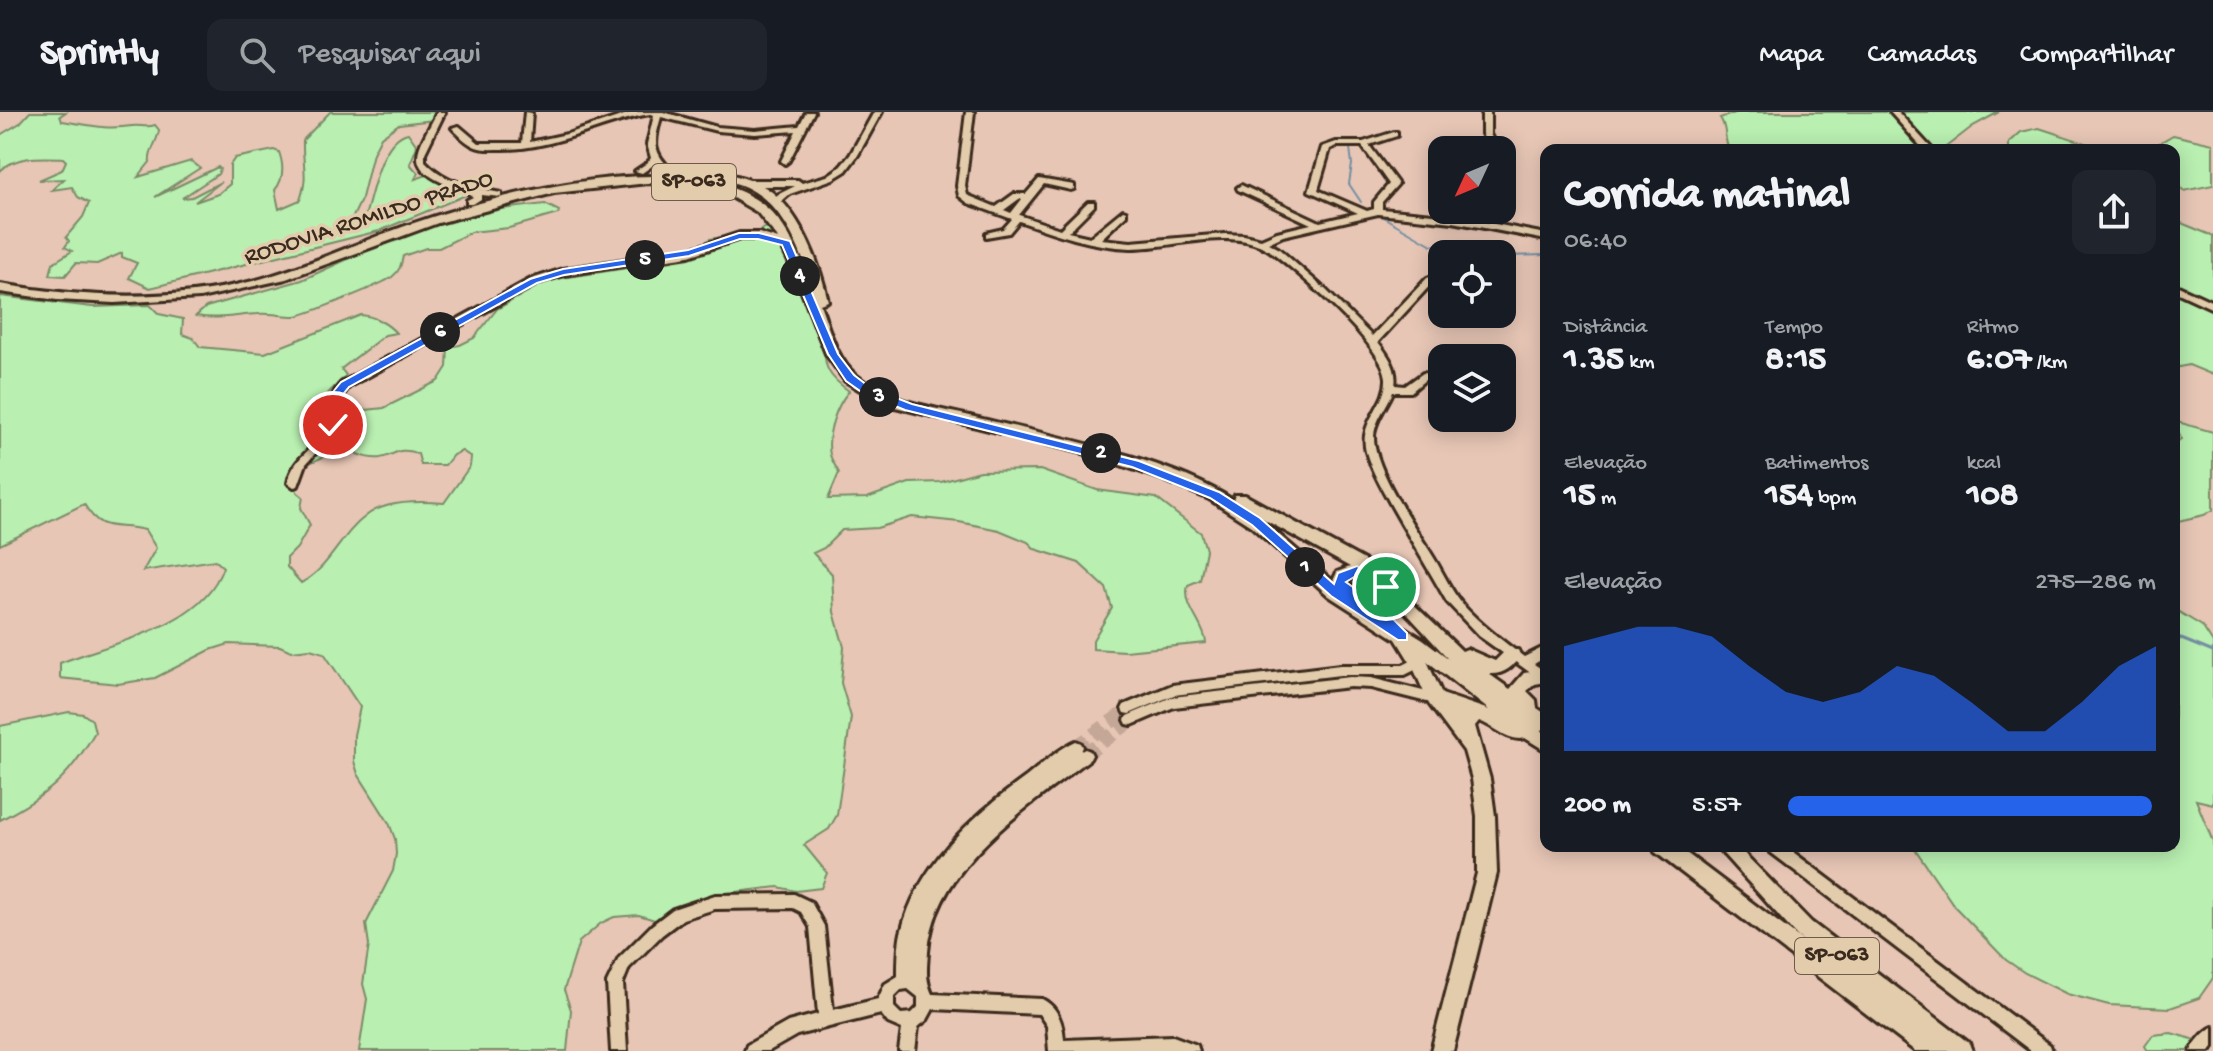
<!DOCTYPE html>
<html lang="pt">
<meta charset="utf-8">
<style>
:root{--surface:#171b24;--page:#20242c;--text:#f1f3f6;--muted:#9ea1a6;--line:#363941;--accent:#2563eb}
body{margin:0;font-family:"Gochi Hand",sans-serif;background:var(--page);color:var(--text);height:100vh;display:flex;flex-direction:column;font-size:30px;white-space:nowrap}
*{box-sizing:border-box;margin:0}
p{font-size:26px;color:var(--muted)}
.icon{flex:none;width:44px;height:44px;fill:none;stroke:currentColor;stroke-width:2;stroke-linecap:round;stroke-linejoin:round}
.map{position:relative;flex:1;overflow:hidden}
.panel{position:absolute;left:1540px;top:32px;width:640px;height:708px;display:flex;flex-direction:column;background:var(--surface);border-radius:16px;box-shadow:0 4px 20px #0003}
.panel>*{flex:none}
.needle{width:52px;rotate:226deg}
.tools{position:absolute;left:1428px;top:24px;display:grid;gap:16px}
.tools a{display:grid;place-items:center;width:88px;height:88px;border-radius:16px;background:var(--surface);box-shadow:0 4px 20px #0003;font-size:40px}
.pin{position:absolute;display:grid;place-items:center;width:68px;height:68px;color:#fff;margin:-34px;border:4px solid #fff;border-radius:50%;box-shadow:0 2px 8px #0007}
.km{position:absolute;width:40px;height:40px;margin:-20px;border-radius:50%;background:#222;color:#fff;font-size:22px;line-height:40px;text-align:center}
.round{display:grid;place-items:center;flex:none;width:84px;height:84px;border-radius:16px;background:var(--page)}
.headline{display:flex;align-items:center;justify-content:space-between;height:136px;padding:0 24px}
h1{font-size:44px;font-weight:700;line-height:60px}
.figures{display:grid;grid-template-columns:repeat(3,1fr);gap:12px;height:136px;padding:8px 24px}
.figures div{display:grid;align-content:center}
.figures b{font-size:34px;font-weight:700}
.figures small{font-size:22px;font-weight:400}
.figures p{font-size:22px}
.chart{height:224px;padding:16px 24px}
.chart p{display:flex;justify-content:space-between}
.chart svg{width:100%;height:144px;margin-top:8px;fill:var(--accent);opacity:.7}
ul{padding:0 24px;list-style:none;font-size:26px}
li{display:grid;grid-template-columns:128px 96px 1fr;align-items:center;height:60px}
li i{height:20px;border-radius:10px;background:var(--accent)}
header{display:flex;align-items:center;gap:48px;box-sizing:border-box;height:112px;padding:0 40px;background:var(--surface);border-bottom:2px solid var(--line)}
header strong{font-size:38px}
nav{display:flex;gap:44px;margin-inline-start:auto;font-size:28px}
.search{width:560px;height:72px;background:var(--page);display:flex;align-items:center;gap:20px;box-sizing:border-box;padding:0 28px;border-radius:16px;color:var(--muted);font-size:30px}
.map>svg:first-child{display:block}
.green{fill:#b9efb1;stroke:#7a8c68;stroke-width:2;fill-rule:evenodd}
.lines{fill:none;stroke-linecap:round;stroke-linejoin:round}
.stream-far1{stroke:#758fa2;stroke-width:2}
.stream{stroke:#758fa2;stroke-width:3}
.minor-tunnel{stroke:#c5a797;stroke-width:14;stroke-dasharray:14 7;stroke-linecap:butt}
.minor-casing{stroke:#3b2a1e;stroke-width:6}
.major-casing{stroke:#3b2a1e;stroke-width:6}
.minor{fill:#e3ccac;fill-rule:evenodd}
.major{fill:#e3ccac;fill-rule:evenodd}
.route{fill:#2563eb;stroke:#fff;stroke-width:2}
.labels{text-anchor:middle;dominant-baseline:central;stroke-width:7;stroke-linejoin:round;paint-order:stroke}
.shield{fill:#e3ccac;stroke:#6d5b49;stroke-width:2}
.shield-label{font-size:22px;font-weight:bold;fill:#3b2a1e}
.street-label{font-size:24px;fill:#3b2a1e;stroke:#e3ccac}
</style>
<header>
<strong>Sprintly</strong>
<div class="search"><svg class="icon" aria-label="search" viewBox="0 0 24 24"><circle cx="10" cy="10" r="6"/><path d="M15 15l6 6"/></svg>Pesquisar aqui</div>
<nav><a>Mapa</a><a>Camadas</a><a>Compartilhar</a></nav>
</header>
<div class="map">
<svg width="2213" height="939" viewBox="0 0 2213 939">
<rect width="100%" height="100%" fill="#e7c6b5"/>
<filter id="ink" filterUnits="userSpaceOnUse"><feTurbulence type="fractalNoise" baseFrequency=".0125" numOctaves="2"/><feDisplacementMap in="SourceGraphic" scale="16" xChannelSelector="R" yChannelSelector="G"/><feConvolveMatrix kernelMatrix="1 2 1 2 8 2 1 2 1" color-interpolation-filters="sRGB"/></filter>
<g filter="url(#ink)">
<!-- green -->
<path class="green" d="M 30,0 L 66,0 L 60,4 L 62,9 C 90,13 104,18 132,14 C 140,13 148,16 155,13 L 159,18 C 158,29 148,40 150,50 L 138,65 L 191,49 L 200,56 L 155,85 L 218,55 L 220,57 L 218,62 L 182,86 L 192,85 L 221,70 L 195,90 L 218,82 L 230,72 L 230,53 L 235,46 L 274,38 L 279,40 C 284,54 284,67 275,78 L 279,97 L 300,88 C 309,63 302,53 303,28 L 330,0 L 438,0 L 434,8 L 399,12 L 381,25 L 373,41 L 362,86 L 351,109 L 357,112 L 365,104 C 373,80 381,27 408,21 L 417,34 L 410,52 L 418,61 L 415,67 L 430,62 L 466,83 L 379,119 L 150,176 L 129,166 L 137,151 L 122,145 L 122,141 L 97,152 L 76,151 L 65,164 L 50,163 L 53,151 L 72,139 L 65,135 L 69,129 L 66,125 L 83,105 L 89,91 L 78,85 L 72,75 L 52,78 L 64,67 L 39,68 L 62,58 L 66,49 L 63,46 C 42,45 16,43 0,59 L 0,23 L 20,11 Z
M 1738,0 L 1999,0 L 1973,14 L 1942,38 L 1929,35 L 1730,38 C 1723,30 1728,16 1720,6 Z
M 2039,16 L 2106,38 L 2009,38 L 2009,31 L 2021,20 Z
M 2173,23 L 2213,32 L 2213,73 L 2184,79 L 2174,69 L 2174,38 L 2125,38 L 2154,34 Z
M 545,92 L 559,99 L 558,102 L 509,116 L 471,120 L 439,136 L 426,136 L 403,144 C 401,153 400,159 392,165 C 383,172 304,204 295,204 C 283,204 270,201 258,202 C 237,203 218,208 196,204 L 206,195 L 302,168 L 403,122 L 474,100 Z
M 2174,108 L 2213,124 L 2213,263 L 2189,253 L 2174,256 Z
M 772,112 L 826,230 C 822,255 829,265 849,279 C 836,294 826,322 830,343 C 832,349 836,355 839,361 L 828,387 L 867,386 L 909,371 L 941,370 L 980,359 L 1040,358 L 1097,378 L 1156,386 L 1201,421 L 1206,438 L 1200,468 L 1188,473 C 1182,495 1205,512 1206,531 L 1125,539 L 1093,537 L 1093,528 L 1112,496 L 1106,476 L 1079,451 L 1035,437 L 1028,430 L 999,418 L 959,410 L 912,405 L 877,416 L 842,418 L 824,436 L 813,441 L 832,462 L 834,500 L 844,535 L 841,571 L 851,605 L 837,703 L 829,717 L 804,733 L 827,761 L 821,776 L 796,779 L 778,775 L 711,783 L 667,812 L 639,803 L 614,805 L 601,811 L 579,830 L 564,878 L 571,898 L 567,939 L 359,939 L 367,887 L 363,872 L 369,833 L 366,812 L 393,759 L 396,742 L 395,727 L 389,711 L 358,662 L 354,649 L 354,623 L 360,595 L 324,541 L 310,537 L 291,539 L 280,534 L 229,532 L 210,538 L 155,566 L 118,572 L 60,566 L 60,551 C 112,530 203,515 223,455 L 215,448 L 143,459 L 156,436 L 145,418 C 115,410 102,423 84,392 L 0,433 L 0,184 L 92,195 L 150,193 L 159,202 L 183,207 L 182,222 L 193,226 L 200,235 L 265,241 L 361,203 C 374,204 388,212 396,221 L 385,223 L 341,257 L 346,263 C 337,275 311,290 322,306 C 329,315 333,318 334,329 L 349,311 L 348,300 L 384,296 L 438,269 L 447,255 L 448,235 L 460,233 L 474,226 L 497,197 L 549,168 L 672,149 L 696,138 L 710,127 L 757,120 ZM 349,334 L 354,334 L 357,342 C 394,356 390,330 418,342 L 421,353 L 445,353 L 453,343 L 462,339 L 471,345 L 470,354 L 444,391 C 421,389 385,388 366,404 C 340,423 330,456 301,471 L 287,455 L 287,446 L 297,436 L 310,413 L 301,396 L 303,385 L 297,380 L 296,373 L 307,352 Z
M 2174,309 L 2213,320 L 2213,398 L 2204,403 L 2174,410 L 2174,332 L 2181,327 Z
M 2174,497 L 2202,514 L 2213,531 L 2213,692 L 2196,688 L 2213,730 L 2213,866 L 2199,886 L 2170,896 L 2109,893 L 2067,882 L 2025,861 L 2006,848 L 1955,795 L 1913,734 L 2174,734 Z
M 69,600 L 83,602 L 92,608 L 95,620 C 69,666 46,684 0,708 L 0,614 Z
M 2171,921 L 2213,933 L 2213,939 L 2148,939 L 2145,934 L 2153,923 Z"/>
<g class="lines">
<!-- stream-far1 -->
<path class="stream-far1" d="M 1349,28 L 1352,52 L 1349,72 L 1361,90
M 1383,105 L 1432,133 L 1482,142
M 1502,144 L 1546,143"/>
<!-- stream -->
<path class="stream" d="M 2174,524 L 2213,540"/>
<!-- minor-tunnel -->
<path class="minor-tunnel" d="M 1076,635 L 1129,597
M 1085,643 L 1132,608"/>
<!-- minor casing -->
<g class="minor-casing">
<path id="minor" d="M 437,0 L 445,0 L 425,41 L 425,49 C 446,71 473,76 501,81 L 501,85 L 481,83 L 481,87 L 473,92 L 467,92 L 467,88 L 473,85 C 466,78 458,77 450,74 C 400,54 419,37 437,0 Z
M 525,0 L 532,1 L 530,30 L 567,22 L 633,0 L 663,0 L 717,15 L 755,18 L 799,14 L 806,0 L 814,0 L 789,49 L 785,52 L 781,49 L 796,19 L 755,22 L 717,19 L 661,5 C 654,30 652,40 672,58 L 668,61 L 655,52 L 642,61 L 635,59 L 647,51 L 651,46 L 647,32 L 654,3 L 650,2 C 598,11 555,38 500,37 C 493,37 483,38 476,35 C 467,32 458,22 452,16 L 459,14 L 479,31 L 522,31 Z
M 874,0 L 882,0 L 858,43 L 846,59 L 833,67 L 790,82 L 776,94 L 772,91 L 777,83 L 795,74 L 746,74 L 742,71 L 746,68 L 798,68 L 802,71 L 827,64 L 840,55 L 850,43 Z
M 966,0 L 974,0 L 965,74 L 967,83 L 996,95 L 1014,82 L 1026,82 L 1039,67 L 1074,73 L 1074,77 L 1071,78 L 1044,72 L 1019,103 L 1060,117 L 1088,90 L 1094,90 L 1094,94 L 1068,120 L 1090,125 L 1123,98 L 1126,99 L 1126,103 L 1101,127 L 1131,130 L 1225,122 L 1244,123 L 1261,127 L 1277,120 L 1311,112 L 1238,78 L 1237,76 L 1241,73 L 1320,110 L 1358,101 L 1309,79 L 1322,35 L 1336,30 L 1363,30 L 1394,20 L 1397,20 L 1397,24 L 1369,33 L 1398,72 L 1382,90 L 1382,97 L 1453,104 L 1546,122 L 1546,128 L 1453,110 L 1378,102 L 1283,124 L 1268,131 L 1278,136 L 1326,178 L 1372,224 L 1427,166 L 1430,165 L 1435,168 L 1378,230 C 1388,243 1398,257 1395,273 L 1405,274 L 1423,261 L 1442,264 L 1442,270 L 1425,268 L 1411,280 L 1393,280 C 1387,294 1374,310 1374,325 C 1374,358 1417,418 1434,446 C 1444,462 1451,479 1463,493 C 1481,513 1503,529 1524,545 L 1546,534 L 1546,545 L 1534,552 L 1546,560 L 1546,572 L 1479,524 L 1447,490 C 1429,458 1410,427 1392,395 C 1383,378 1372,360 1366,340 C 1358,308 1387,294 1386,266 C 1385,235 1299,161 1273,141 C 1265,135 1256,131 1246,129 C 1208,122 1169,136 1131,136 C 1093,135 1055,122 1019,109 L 1009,121 L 986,125 L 986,121 L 1003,117 L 1012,107 L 968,91 L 959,84 L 957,74 ZM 1337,34 L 1362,34 L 1389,72 L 1374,90 L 1374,97 L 1367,99 L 1318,78 L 1330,37 ZM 1019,87 L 1022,87 L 1011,101 L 1004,98 Z
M 1482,0 L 1490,0 L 1490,22 L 1498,38 L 1490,38 L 1482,22 Z
M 1890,0 L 1898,0 L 1933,38 L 1924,38 Z
M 1502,51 L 1506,54 L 1509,63 L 1505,72 L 1502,73 Z
M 739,121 L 759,121 L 791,131 L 786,134 L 759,127 L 740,127 L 689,144 L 564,163 L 537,171 L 349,275 L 342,284 L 339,308 L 334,320 L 306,352 L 298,374 L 294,375 L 288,371 C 293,344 313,340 324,318 C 334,302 326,287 341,271 L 531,167 L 563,157 L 687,138 Z
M 2174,172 L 2213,190 L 2213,197 L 2174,179 Z
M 1419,545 L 1423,546 L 1425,550 L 1423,554 L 1405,563 L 1340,563 L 1174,583 L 1129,602 L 1124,601 L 1122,597 L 1124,593 L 1172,573 L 1340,553 L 1403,553 Z
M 1350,565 L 1371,566 L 1435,582 L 1440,583 L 1441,587 L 1440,591 L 1435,592 L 1371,576 L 1350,575 L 1174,595 L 1132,613 L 1127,612 L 1125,608 L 1127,604 L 1172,585 Z
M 1076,629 L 1081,631 L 1083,635 L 1081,639 L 1085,637 L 1090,639 L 1092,643 L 1090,647 C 1028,695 934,754 928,840 C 927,857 925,866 932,882 L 1042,887 C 1058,895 1063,911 1064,928 L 1173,924 L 1197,933 L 1199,939 L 1049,939 L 1047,914 L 1039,902 L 933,897 L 927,908 L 918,915 L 915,939 L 899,939 L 902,917 L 888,911 L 881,902 L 797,923 L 769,939 L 745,939 L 747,933 L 788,910 L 818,902 L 810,815 L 801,800 L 793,796 L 715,797 L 683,807 L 662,823 L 629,856 L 623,871 L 627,939 L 611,939 L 607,871 L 619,846 L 652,813 L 673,797 L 715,783 L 794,782 L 811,790 L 824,814 L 833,898 L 878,887 L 885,872 L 898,864 C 898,850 898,835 901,821 C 917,754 972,704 1026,665 C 1041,653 1058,637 1076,629 ZM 908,877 L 918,885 L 918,895 L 912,901 L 901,902 L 894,895 L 894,885 L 901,878 Z
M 1767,734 L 1785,734 L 2050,933 L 2052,939 L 2031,939 L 1769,739 Z
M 2213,915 L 2213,935 L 2210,939 L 2191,939 C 2195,930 2204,919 2213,915 Z"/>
</g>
<!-- major casing -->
<g class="major-casing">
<path id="major" d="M 702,58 C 725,61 753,65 772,80 C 802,104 820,153 828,189 L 820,192 C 829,215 836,247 856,263 C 887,290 932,295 970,304 C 1051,324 1164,344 1233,388 L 1235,383 L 1245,383 L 1373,453 L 1462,539 L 1467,537 L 1495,549 L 1506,538 L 1518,538 L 1520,543 C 1514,555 1503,563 1489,562 L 1510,577 L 1524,561 L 1546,558 L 1546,570 L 1535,572 L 1527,579 L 1536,588 L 1537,596 L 1546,602 L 1546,619 L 1540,617 L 1546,622 L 1546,639 L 1525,626 C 1510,631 1494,614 1479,609 L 1475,614 L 1490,667 L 1495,704 L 1497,761 L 1453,939 L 1431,939 L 1477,761 L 1477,704 L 1472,667 L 1464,639 L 1429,592 L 1412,553 L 1396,527 L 1329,484 L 1251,414 L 1209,387 L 1162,367 L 1087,342 L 883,292 L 845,269 L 826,242 L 796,165 L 777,125 L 757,100 L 726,82 L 692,73 L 648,71 L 554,81 L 438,111 L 286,167 L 200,186 L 114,191 L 57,188 L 0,180 L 0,172 C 83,186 171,190 253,169 C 306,155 356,131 408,113 C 495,83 688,30 766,95 C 787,113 799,143 810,167 C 798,131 780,88 741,73 C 727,68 713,67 698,63 L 698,59 ZM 1256,403 L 1350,455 L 1337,460 L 1333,469 ZM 1357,465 C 1390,476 1424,522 1449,547 L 1423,527 L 1361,489 L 1363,485 L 1348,470 ZM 1427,549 L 1489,598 L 1442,582 Z
M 1653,734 L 1677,734 L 1819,841 L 1797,824 L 1716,734 L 1737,734 L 1811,810 L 1969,931 L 1972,939 L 1915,939 L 1655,740 Z"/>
</g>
<!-- minor -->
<use href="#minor" class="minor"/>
<!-- major -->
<use href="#major" class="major"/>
</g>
</g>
<!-- route -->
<path class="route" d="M 739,121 L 759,121 L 790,129 L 838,242 L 854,263 L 871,276 L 912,292 L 1139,349 L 1219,380 L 1260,406 L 1334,472 L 1338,461 L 1357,454 L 1391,472 L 1391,479 L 1386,480 L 1356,464 L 1346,470 L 1382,496 L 1407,521 L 1407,528 L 1398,528 L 1331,484 L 1252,413 L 1210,386 L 1132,355 L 905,298 L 863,281 L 846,269 L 828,242 L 782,133 L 758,127 L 740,127 L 689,144 L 564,163 L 537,171 L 349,275 L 340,286 L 338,313 L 333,317 L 327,313 L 329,285 L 341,270 L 530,167 L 563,157 L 688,138 Z"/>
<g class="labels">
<!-- shield labels -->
<g class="shield">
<rect x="652" y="52" width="84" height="36" rx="6"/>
<rect x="1795" y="826" width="84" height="36" rx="6"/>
</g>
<g class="shield-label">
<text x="694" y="70">SP-063</text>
<text x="1837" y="844">SP-063</text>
</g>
<!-- street labels -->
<g class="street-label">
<text transform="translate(369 107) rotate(-18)">RODOVIA ROMILDO PRADO</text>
</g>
</g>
</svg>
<div class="tools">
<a><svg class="needle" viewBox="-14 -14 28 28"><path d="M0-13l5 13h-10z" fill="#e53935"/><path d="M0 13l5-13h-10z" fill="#9ea1a6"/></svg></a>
<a><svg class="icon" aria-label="locate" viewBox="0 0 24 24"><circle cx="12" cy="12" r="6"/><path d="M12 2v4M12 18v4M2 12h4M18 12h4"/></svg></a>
<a><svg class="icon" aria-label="layers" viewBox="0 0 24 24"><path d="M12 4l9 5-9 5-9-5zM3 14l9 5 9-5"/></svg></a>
</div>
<div class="pin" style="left:1386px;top:475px;background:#1e9e55"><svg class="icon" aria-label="arrive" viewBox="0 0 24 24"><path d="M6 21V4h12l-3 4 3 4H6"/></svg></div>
<div class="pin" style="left:333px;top:313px;background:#d93025"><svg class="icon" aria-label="check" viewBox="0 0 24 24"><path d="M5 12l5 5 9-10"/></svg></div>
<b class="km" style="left:1305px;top:455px">1</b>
<b class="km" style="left:1101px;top:341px">2</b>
<b class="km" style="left:879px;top:285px">3</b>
<b class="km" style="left:800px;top:164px">4</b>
<b class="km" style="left:645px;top:148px">5</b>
<b class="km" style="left:440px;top:220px">6</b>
<section class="panel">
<div class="headline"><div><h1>Corrida matinal</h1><p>06:40</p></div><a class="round"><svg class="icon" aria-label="share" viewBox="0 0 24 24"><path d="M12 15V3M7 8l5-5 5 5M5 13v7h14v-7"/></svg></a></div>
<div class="figures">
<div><p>Distância</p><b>1.35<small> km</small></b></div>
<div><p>Tempo</p><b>8:15</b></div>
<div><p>Ritmo</p><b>6:07<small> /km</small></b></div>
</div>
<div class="figures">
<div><p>Elevação</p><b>15<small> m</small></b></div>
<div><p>Batimentos</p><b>154<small> bpm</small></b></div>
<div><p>kcal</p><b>108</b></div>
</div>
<div class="chart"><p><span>Elevação</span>275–286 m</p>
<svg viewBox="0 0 160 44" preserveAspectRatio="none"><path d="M0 44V12L10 9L20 6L30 6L40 9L50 18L60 26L70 29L80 26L90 18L100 21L110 29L120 38L130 38L140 29L150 18L160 12V44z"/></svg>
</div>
<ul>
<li><b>200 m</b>5:57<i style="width:99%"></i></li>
</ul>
</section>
</div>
